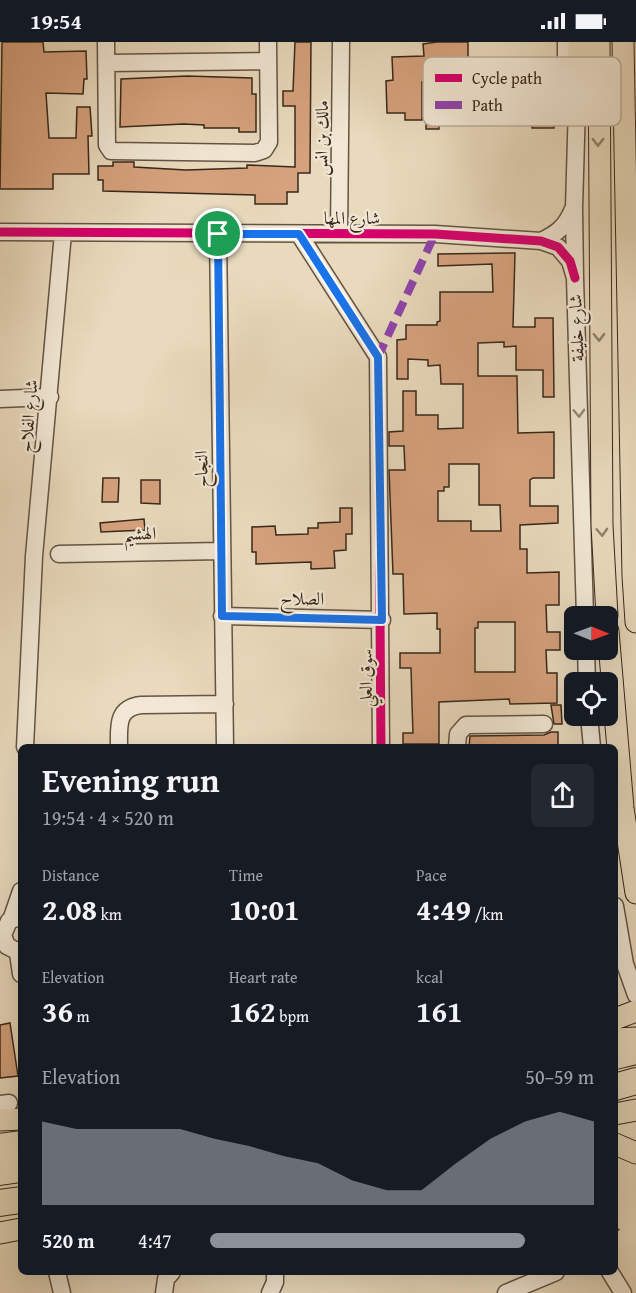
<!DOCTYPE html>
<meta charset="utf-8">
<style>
:root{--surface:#171b24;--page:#242831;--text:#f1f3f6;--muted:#9ea1a6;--accent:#8c9099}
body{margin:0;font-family:"Gentium Book Plus",Amiri,serif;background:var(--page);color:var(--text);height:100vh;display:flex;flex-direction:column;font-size:22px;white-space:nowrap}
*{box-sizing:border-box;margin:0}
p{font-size:20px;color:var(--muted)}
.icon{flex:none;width:33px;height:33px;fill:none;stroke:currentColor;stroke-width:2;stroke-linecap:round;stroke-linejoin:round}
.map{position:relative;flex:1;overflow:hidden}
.side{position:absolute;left:18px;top:702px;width:600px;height:531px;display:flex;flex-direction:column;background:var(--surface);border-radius:9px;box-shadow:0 6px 24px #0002}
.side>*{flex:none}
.needle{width:39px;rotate:91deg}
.tools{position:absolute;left:564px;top:564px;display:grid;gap:12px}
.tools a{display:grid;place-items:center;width:54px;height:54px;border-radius:9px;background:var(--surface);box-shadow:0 6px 24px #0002;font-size:30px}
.pin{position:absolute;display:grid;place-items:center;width:51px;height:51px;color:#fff;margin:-26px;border:3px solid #fff;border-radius:50%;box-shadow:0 2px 6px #0007}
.round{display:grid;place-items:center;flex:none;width:63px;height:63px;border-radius:9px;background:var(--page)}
.overview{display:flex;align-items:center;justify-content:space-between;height:102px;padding:0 24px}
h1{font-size:33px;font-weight:600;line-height:45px}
.metrics{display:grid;grid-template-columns:repeat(3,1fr);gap:9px;height:102px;padding:6px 24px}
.metrics div{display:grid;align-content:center}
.metrics b{font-size:30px;font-weight:600}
.metrics small{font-size:16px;font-weight:400}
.metrics p{font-size:16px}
.chart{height:168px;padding:12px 24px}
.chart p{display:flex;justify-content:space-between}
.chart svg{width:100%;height:108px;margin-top:6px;fill:var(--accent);opacity:.7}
ul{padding:0 24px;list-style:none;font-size:20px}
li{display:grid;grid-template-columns:96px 72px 1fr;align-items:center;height:45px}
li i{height:15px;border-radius:8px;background:var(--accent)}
.status{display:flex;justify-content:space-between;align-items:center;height:42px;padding:0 30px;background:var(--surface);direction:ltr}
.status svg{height:16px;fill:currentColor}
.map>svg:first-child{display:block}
.building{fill:#d6a27d;stroke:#38281b;stroke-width:1.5;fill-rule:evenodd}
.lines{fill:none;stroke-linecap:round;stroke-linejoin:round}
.minor-casing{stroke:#645444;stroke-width:19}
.major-casing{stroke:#38281b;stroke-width:23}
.highway-casing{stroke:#38281b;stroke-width:28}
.path{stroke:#38281b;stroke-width:2;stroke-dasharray:1.5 3;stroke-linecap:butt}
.minor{stroke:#f1e7d4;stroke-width:16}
.major{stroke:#e9dabd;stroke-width:21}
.highway{stroke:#e9dabd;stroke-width:26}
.quiet{stroke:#8e44ad;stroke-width:8;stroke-dasharray:15 8;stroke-linecap:butt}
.cycleway-casing{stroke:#f1e7d4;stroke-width:13}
.cycleway{stroke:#d6006c;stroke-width:9}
.oneway{stroke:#90816c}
.oneway2{stroke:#948878}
.route-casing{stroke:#fff;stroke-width:12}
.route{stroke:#1a73e8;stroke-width:8}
.labels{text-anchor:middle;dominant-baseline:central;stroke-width:4.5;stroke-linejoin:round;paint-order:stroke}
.street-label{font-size:18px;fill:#38281b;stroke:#f1e7d4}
.key{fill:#f1e7d4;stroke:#baae9c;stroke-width:1.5}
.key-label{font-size:16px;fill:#38281b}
</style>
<div class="status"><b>19:54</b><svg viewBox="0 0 49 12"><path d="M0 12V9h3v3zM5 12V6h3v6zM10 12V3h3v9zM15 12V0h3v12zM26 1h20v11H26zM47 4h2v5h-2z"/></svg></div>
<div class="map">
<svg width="636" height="1251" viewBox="0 0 636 1251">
<rect width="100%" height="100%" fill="#e9dabd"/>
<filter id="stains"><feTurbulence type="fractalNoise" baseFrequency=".00333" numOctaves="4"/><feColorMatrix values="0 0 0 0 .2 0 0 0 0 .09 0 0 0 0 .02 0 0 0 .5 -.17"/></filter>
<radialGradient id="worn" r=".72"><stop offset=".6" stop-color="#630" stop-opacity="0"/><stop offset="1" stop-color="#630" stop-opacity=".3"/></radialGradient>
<!-- building -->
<path class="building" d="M 2,0 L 43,0 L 44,10 L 86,9 L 87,37 L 84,37 L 83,52 L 46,51 L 49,96 L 76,96 L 77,65 L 90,65 L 92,94 L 88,94 L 89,132 L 53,132 L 53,147 L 0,147 Z
M 295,0 L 311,0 L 310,131 L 298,131 L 298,150 L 287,150 L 287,162 L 255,162 L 255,153 L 103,149 L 103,138 L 98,138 L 98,124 L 113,124 L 113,120 L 134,120 L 134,125 L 186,128 L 247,126 L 247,123 L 295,125 L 295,64 L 283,64 L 283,49 L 293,49 Z
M 437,0 L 468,0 L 468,19 L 485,19 L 486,52 L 451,53 L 451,23 L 429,24 L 429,40 L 422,40 L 422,78 L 405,78 L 405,71 L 387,71 L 386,39 L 393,38 L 392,15 L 424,14 L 423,2 Z
M 187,34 L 252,36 L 252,52 L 256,52 L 256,90 L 239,90 L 239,86 L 204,86 L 204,83 L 184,82 L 120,85 L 121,37 Z
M 532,40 L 554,40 L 554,86 L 532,86 Z
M 426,70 L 438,70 L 439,87 L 426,87 Z
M 515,211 L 513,285 L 535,285 L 535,276 L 553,276 L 554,355 L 543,355 L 543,328 L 516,328 L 516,304 L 504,305 L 504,300 L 478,301 L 478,334 L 517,334 L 518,391 L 554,390 L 554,436 L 533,436 L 530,438 L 530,464 L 558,464 L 558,481 L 520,483 L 520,507 L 527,507 L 527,531 L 559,530 L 559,563 L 546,563 L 547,590 L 560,590 L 560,608 L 546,608 L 547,631 L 557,631 L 557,661 L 510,662 L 509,657 L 439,660 L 439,702 L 403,702 L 403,691 L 413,691 L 412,663 L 411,626 L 400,626 L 400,611 L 440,611 L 440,587 L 437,587 L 437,571 L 404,572 L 403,532 L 393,532 L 389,428 L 405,428 L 404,404 L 389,404 L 389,390 L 403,389 L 403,349 L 416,349 L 416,373 L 438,373 L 438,387 L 463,386 L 463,342 L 441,342 L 440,323 L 428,324 L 428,318 L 408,317 L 408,337 L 397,337 L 397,298 L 406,297 L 406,283 L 437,283 L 437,280 L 440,279 L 440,250 L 493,250 L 492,222 L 438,224 L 438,212 ZM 449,422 L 479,422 L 479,463 L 500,463 L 501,489 L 471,489 L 471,479 L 438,479 L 438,449 L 444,449 L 444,445 L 449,445 ZM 478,580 L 515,580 L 515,630 L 475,630 L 475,586 L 478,586 Z
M 103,436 L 119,436 L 118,460 L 102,460 Z
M 141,438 L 160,438 L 160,462 L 141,461 Z
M 340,466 L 352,466 L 352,492 L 346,492 L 346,508 L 334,509 L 335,526 L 311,527 L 311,520 L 256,522 L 256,510 L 252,510 L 252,485 L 275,484 L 276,493 L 308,492 L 308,486 L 318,486 L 318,481 L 340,480 Z
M 144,477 L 145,488 L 101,490 L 100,481 Z
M 551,663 L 561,663 L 562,682 L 554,682 Z
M 551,690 L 558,690 L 558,705 L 469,705 L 470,694 L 544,693 Z
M 10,981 L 18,1034 L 0,1036 L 0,983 Z"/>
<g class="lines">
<!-- minor casing -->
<g class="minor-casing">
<path id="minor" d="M 106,0 L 107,103 L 111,109 L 255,111 L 264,108 L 269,100 L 268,0
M 566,0 L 566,39 L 577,62 L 574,166 L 575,236 L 585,574
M 106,21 L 268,19
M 0,190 L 435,192 L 541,199 L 558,205 L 570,219 L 575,236
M 218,192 L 225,705
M 299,192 L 378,315 L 381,705
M 339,192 L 341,0
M 541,199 C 558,191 566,184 573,167
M 0,357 L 50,355
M 59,512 L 221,509
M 222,574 L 382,578
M 586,608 L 587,640
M 589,674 L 592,705
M 25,705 L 34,514 L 63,191
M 119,705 C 119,685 116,666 141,663 L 225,662
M 457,705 L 458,692 L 466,683 L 544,682
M 615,864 L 625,922 L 636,953
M 21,874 L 9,879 L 3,893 L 7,904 L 21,911
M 11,878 L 21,849
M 18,911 L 21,932
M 0,1062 L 9,1061
M 57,1230 L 62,1251
M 610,1230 L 623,1251
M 164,1251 L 166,1237 L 172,1230
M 270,1251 L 275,1240 L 275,1230
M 506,1251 L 556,1230"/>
</g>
<!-- major casing -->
<g class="major-casing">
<path id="major" d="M 599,0 L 602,483 L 607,574
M 623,0 L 633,534 L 636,580
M 577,62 L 579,0
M 608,589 L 623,766 L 636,851
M 615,977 L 636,969
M 615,997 L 636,996
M 615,1072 L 636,1068
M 0,1078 L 21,1077
M 615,1102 L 636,1111
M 0,1191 L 21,1187"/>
</g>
<!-- highway casing -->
<g class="highway-casing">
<path id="highway" d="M 615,1014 L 636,1009
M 615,1045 L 636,1039
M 0,1105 L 21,1102
M 0,1130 L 21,1127
M 0,1161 L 21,1158"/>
</g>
<!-- path -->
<path class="path" d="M 615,1185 L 619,1187 L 615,1194"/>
<!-- minor -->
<use href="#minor" class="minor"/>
<!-- major -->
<use href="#major" class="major"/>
<!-- highway -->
<use href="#highway" class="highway"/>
<!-- quiet -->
<path class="quiet" d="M 378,315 L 435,192"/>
<!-- cycleway casing -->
<g class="cycleway-casing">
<path id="cycleway" d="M 0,190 L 435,192 L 541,199 L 558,205 L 570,219 L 575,236
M 299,192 L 378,315 L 381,705"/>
</g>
<!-- cycleway -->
<use href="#cycleway" class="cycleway"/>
</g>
<!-- one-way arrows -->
<defs><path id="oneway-chevron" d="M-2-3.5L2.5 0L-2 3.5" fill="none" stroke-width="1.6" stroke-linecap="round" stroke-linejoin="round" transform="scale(1.5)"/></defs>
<g class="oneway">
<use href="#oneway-chevron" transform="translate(598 100) rotate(90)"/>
<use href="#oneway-chevron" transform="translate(599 295) rotate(89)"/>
<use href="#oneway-chevron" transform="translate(602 490) rotate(87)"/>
</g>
<use class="oneway2" href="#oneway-chevron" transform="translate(579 371) rotate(88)"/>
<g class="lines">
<!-- route casing -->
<g class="route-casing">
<path id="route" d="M 218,192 L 299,192 L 378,315 L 382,578 L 222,574 Z"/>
</g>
<!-- route -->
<use href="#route" class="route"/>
</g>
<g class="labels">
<!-- street labels -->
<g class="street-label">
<text transform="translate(321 96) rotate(-89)">مالك بن انس</text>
<text x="352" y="175">شارع المها</text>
<text transform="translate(576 286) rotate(-92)">شارع خليفة</text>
<text transform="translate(28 374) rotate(-85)">شارع الفلاح</text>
<text transform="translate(201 427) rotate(-91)">النجاح</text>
<text transform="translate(140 491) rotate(-1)">الهشيم</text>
<text transform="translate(302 556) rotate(1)">الصلاح</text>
<text transform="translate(365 636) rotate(-90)">سوق العلي</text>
</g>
</g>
<!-- legend -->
<rect x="423" y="15" width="198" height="69" rx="9" class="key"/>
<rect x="435" y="32" width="27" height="8" fill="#d6006c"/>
<rect x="435" y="59" width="27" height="8" fill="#8e44ad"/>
<g class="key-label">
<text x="472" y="42">Cycle path</text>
<text x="472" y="69">Path</text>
</g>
<rect width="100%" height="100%" filter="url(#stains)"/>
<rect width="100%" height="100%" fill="url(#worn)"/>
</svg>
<div class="tools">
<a><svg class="needle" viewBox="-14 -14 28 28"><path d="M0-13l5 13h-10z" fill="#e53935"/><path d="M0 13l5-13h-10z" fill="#9ea1a6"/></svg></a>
<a><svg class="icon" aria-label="locate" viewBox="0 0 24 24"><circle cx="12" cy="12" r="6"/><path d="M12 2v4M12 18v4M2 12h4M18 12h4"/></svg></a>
</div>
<div class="pin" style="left:218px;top:192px;background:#1e9e55"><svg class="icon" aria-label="arrive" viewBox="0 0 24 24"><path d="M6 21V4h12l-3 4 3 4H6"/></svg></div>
<section class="side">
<div class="overview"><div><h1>Evening run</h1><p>19:54 · 4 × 520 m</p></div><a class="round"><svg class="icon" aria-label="share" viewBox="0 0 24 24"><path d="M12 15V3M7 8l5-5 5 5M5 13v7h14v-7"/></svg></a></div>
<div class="metrics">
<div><p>Distance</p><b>2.08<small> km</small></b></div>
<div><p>Time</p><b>10:01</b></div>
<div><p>Pace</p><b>4:49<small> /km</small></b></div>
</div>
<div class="metrics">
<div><p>Elevation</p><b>36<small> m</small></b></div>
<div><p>Heart rate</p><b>162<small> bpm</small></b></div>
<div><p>kcal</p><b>161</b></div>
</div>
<div class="chart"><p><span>Elevation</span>50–59 m</p>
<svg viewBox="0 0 160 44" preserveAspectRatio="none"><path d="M0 44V10L10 13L20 13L30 13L40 13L50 17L60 20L70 24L80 27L90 34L100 38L110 38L120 27L130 17L140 10L150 6L160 10V44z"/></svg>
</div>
<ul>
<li><b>520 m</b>4:47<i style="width:82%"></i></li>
</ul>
</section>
</div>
